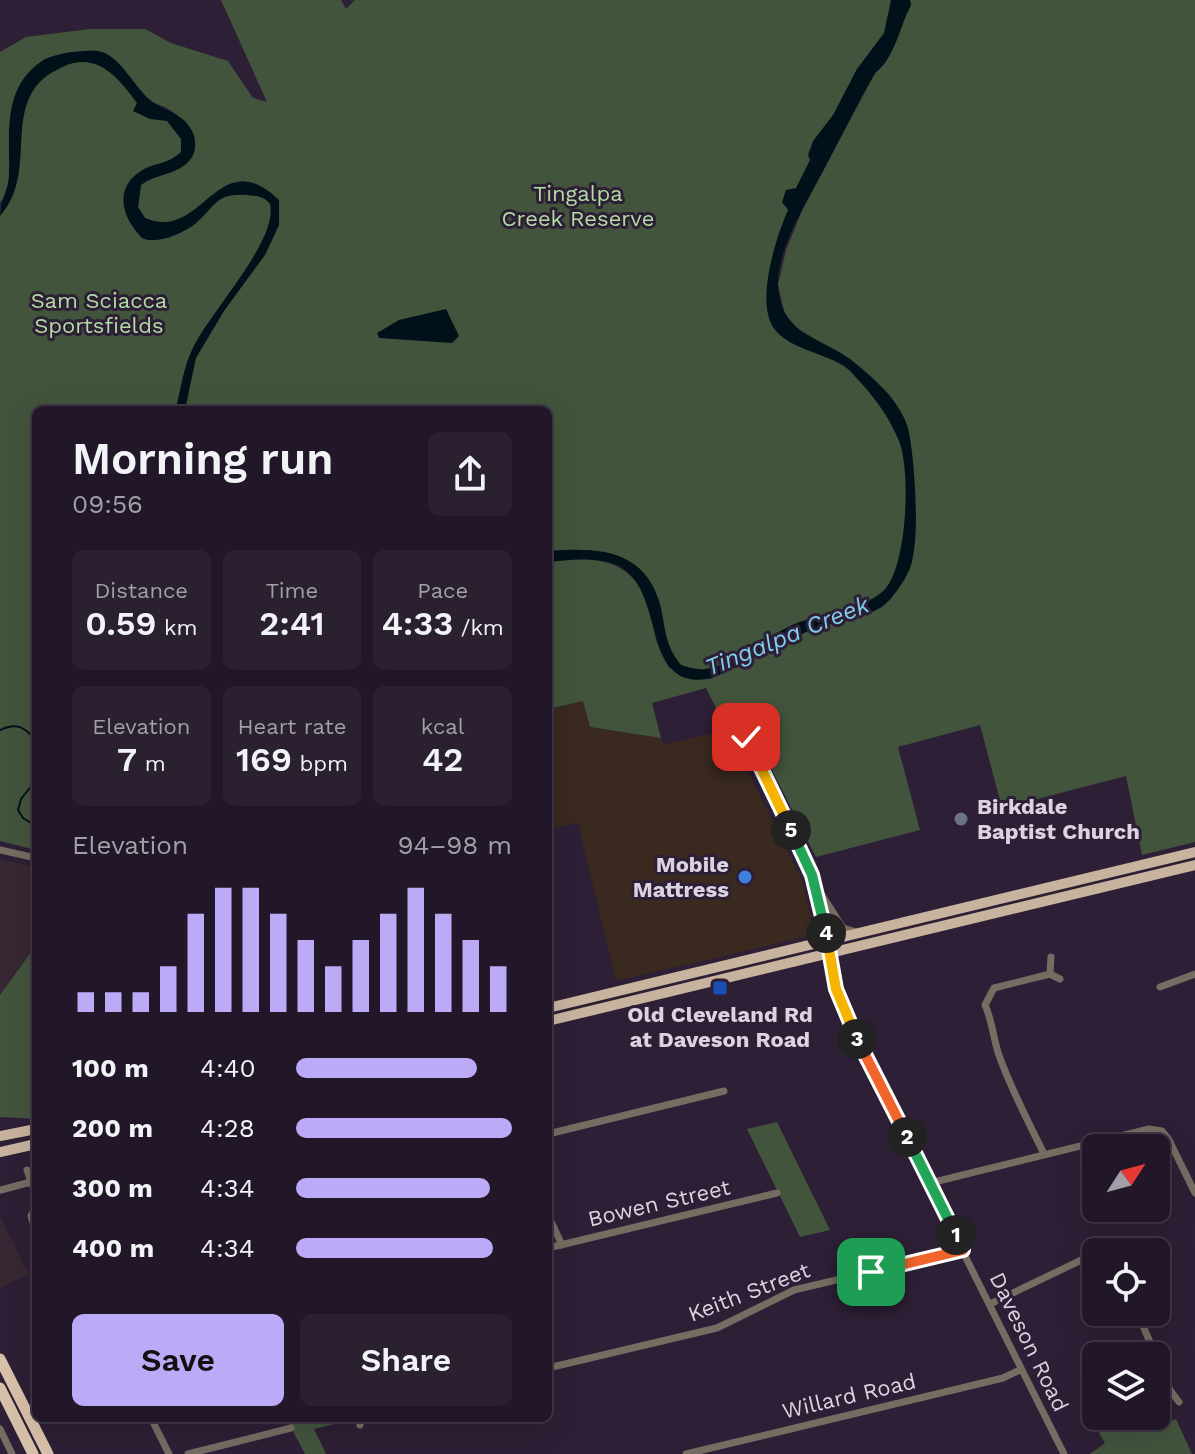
<!DOCTYPE html>
<meta charset="utf-8">
<style>
:root{--surface:#221728;--page:#2a2030;--text:#f1f3f6;--muted:#a29fa8;--line:#3f3645;--accent:#bcaaf6}
body{margin:0;font-family:"Work Sans",sans-serif;background:var(--page);color:var(--text);height:100vh;display:flex;flex-direction:column;font-size:30px;white-space:nowrap}
*{box-sizing:border-box;margin:0}
p{font-size:26px;color:var(--muted)}
.icon{flex:none;width:44px;height:44px;fill:none;stroke:currentColor;stroke-width:2;stroke-linecap:round;stroke-linejoin:round}
.map{position:relative;flex:1;overflow:hidden}
.panel{position:absolute;left:32px;top:406px;width:520px;height:1016px;display:flex;flex-direction:column;background:var(--surface);border-radius:12px;box-shadow:0 8px 32px #0002,0 0 0 2px var(--line)}
.panel>*{flex:none}
.needle{width:52px;rotate:54deg}
.fabs{position:absolute;left:1082px;top:1134px;display:grid;gap:16px}
.fabs a{display:grid;place-items:center;width:88px;height:88px;border-radius:12px;background:var(--surface);box-shadow:0 8px 32px #0002,0 0 0 2px var(--line);font-size:40px}
.pin{position:absolute;display:grid;place-items:center;width:68px;height:68px;color:#fff;margin:-34px;border-radius:16px;box-shadow:0 4px 12px #0006}
.km{position:absolute;width:40px;height:40px;margin:-20px;border-radius:50%;background:#222;color:#fff;font-size:22px;line-height:40px;text-align:center}
.round{display:grid;place-items:center;flex:none;width:84px;height:84px;border-radius:12px;background:var(--page)}
.summary{display:flex;align-items:center;justify-content:space-between;height:136px;padding:0 40px}
h1{font-size:44px;font-weight:600;line-height:60px}
.figures{display:grid;grid-template-columns:repeat(3,1fr);gap:12px;height:136px;padding:8px 40px}
.figures div{display:grid;align-content:center;border-radius:12px;background:var(--page);text-align:center}
.figures b{font-size:34px;font-weight:600}
.figures small{font-size:22px;font-weight:400}
.figures p{font-size:22px}
.chart{height:224px;padding:16px 40px}
.chart p{display:flex;justify-content:space-between}
.chart svg{width:100%;height:144px;margin-top:8px;stroke:var(--accent);stroke-width:6}
.action{display:flex;gap:16px;margin-top:auto;padding:16px 40px}
.action a{flex:1;height:92px;border-radius:12px;background:var(--accent);color:#111;font-size:32px;font-weight:600;line-height:92px;text-align:center}
.action a+a{background:var(--page);color:var(--text)}
ul{padding:0 40px;list-style:none;font-size:26px}
li{display:grid;grid-template-columns:128px 96px 1fr;align-items:center;height:60px}
li i{height:20px;border-radius:10px;background:var(--accent)}
.map>svg:first-child{display:block}
.commercial{fill:#372732}
.industrial{fill:#39291f}
.green{fill:#43543d}
.water{fill:#00111a}
.lines{fill:none;stroke-linecap:round;stroke-linejoin:round}
.stream{stroke:#00111a;stroke-width:2}
.minor{stroke:#766c62;stroke-width:7}
.primary{stroke:#c8b39f;stroke-width:10}
.trunk{stroke:#d8c1ab;stroke-width:11}
.split-1-casing{stroke:#fff;stroke-width:16}
.split-2-casing{stroke:#fff;stroke-width:16}
.split-3-casing{stroke:#fff;stroke-width:16}
.split-4-casing{stroke:#fff;stroke-width:16}
.split-5-casing{stroke:#fff;stroke-width:16}
.split-6-casing{stroke:#fff;stroke-width:16}
.split-1{stroke:#f0652b;stroke-width:10}
.split-2{stroke:#22a559;stroke-width:10}
.split-3{stroke:#f0652b;stroke-width:10}
.split-4{stroke:#f5b400;stroke-width:10}
.split-5{stroke:#22a559;stroke-width:10}
.split-6{stroke:#f5b400;stroke-width:10}
.worship-dot{fill:#6b7280;stroke:#2d1f35;stroke-width:3}
.shop-dot{fill:#3f7fe0;stroke:#2d1f35;stroke-width:3}
.transit-dot{fill:#1a4fb4;stroke:#2d1f35;stroke-width:3}
.labels{text-anchor:middle;dominant-baseline:central;stroke-width:6;stroke-linejoin:round;paint-order:stroke}
.park-label{font-size:22px;fill:#b2dca3;stroke:#2d1f35}
.poi-label{font-size:22px;font-weight:bold;fill:#dcd3e1;stroke:#2d1f35;text-anchor:start}
.street-label{font-size:22px;fill:#dcd3e1;stroke:#2d1f35}
.water-label{font-size:24px;font-style:italic;fill:#80ceef;stroke:#2d1f35}
</style>
<div class="map">
<svg width="1195" height="1454" viewBox="0 0 1195 1454">
<rect width="100%" height="100%" fill="#2d1f35"/>
<!-- commercial -->
<path class="commercial" d="M 0,859 L 26,865 L 36,870 L 36,953 L 29,955 L 0,995 Z
M 0,1216 L 29,1274 L 0,1288 Z"/>
<!-- industrial -->
<path class="industrial" d="M 583,701 L 590,727 L 661,738 L 663,745 L 727,730 L 802,880 L 813,926 L 809,936 L 616,981 L 578,823 L 548,829 L 548,709 Z"/>
<!-- green -->
<path class="green" d="M 221,0 L 341,0 L 346,9 L 355,0 L 893,0 L 888,38 L 820,151 L 787,221 L 773,280 L 776,304 L 784,325 L 800,342 L 848,362 L 863,378 L 882,392 L 894,409 L 905,443 L 909,543 L 899,572 L 883,598 L 855,610 L 802,626 L 705,675 L 680,670 C 675,664 668,657 665,650 C 659,634 660,616 653,601 C 632,552 595,552 548,557 L 548,410 L 36,410 L 36,850 L 0,841 L 0,209 C 39,164 0,115 51,69 C 78,52 101,56 122,78 C 130,85 134,95 141,102 C 162,122 185,116 187,152 C 158,178 118,166 139,222 L 155,231 L 171,229 L 232,188 L 265,191 L 274,202 L 276,198 C 220,143 201,243 145,218 L 138,207 L 141,185 C 156,173 184,174 193,155 C 202,133 181,116 165,107 C 158,104 154,104 148,99 C 134,85 123,67 106,55 C 94,46 54,53 41,62 C 35,66 28,73 24,79 C 0,116 25,166 0,203 L 0,52 L 26,37 L 90,29 L 145,29 L 171,43 L 228,61 L 253,98 L 267,102 Z
M 910,0 L 1195,0 L 1195,842 L 1142,855 L 1126,776 L 1002,808 L 980,725 L 898,747 L 920,830 L 816,857 L 749,725 L 727,730 L 706,688 L 652,703 L 661,738 L 590,727 L 583,701 L 548,709 L 548,562 C 595,556 632,557 650,608 C 654,620 653,633 658,645 C 660,653 665,660 669,668 L 710,679 L 783,645 L 806,631 L 881,608 L 891,599 L 911,565 L 915,537 L 912,467 L 888,394 L 850,359 L 798,329 L 785,314 L 778,285 L 786,250 L 802,211 L 875,73 C 892,60 891,47 899,29 C 903,21 907,13 911,5 Z
M 36,953 L 36,1119 L 0,1117 L 0,995 L 29,955 Z
M 777,1122 L 830,1230 L 800,1237 L 747,1129 Z
M 1124,1416 L 1137,1416 L 1144,1431 L 1176,1419 L 1192,1454 L 1090,1454 L 1105,1443 L 1099,1433 Z
M 286,1418 L 358,1418 L 314,1429 L 326,1454 L 305,1454 Z"/>
<!-- water -->
<path class="water" d="M 891,0 L 910,0 L 911,5 C 899,28 896,56 875,73 C 857,104 841,137 824,169 C 808,200 776,250 778,286 C 781,335 818,336 850,359 C 863,369 879,383 890,396 C 898,406 907,420 909,433 C 915,463 920,537 911,565 C 907,578 897,592 888,601 C 870,620 835,621 810,630 C 801,634 793,640 784,645 C 769,652 754,657 739,664 C 729,669 718,677 707,679 C 636,690 670,576 608,562 C 587,557 568,560 548,562 L 548,551 C 599,547 647,549 661,608 C 666,632 665,645 681,665 C 688,667 697,670 705,669 C 732,666 773,630 803,621 C 824,615 872,606 886,588 C 907,562 911,471 899,441 C 888,414 871,393 851,372 C 835,354 788,351 773,327 C 756,300 776,237 788,210 L 782,202 L 786,190 L 796,188 L 810,160 L 808,155 L 813,141 L 833,115 L 857,69 L 884,33 Z
M 71,52 C 80,52 93,49 102,52 C 121,58 134,86 149,99 C 162,111 183,112 192,131 C 196,139 196,147 193,155 C 183,175 156,173 141,185 L 138,207 L 145,218 C 203,244 216,141 279,200 L 279,225 L 265,255 L 224,311 L 196,358 L 185,410 L 177,410 L 177,404 C 181,387 184,366 192,350 C 208,314 279,240 270,204 C 264,196 257,196 247,195 C 214,193 216,207 195,224 C 182,234 156,245 142,238 C 120,216 113,185 146,168 C 158,163 171,162 181,152 L 181,139 L 167,121 L 150,119 L 133,111 L 137,103 C 122,83 103,57 74,63 C 65,65 59,69 51,73 C 0,105 40,172 0,216 C 0,200 9,190 9,174 C 10,133 2,88 42,61 C 49,56 62,54 71,52 Z
M 446,309 L 459,336 L 452,343 L 379,338 L 377,333 L 399,320 Z"/>
<g class="lines">
<!-- stream -->
<path class="stream" d="M 0,730 C 17,722 24,727 36,740
M 36,780 L 21,799 L 18,810 L 23,818 L 36,826"/>
<!-- minor -->
<path class="minor" d="M 746,737 L 812,875 L 836,989 L 848,1022 L 1064,1454
M 0,850 L 36,858
M 818,889 L 843,928 L 856,932
M 1051,957 L 1050,974 L 1060,979
M 1160,987 L 1195,974
M 548,1134 L 724,1091
M 1044,1154 C 1029,1123 1012,1091 1000,1058 C 993,1040 993,1022 985,1005 L 994,988 L 1050,974
M 27,1170 L 36,1195
M 930,1183 L 1149,1129 L 1162,1131 L 1169,1140 L 1195,1193
M 1,1190 L 31,1182
M 36,1206 L 31,1216 L 36,1232
M 548,1215 L 562,1245
M 548,1248 L 777,1193
M 990,1304 L 1096,1253
M 1137,1312 L 1156,1356
M 1156,1356 L 1170,1390 L 1179,1402
M 548,1368 L 717,1328 L 794,1290 L 963,1250
M 151,1418 L 169,1454
M 360,1425 L 361,1418
M 0,1429 L 12,1454
M 188,1454 L 291,1428
M 686,1454 L 1003,1378 L 1020,1370"/>
<!-- primary -->
<path class="primary" d="M 548,1008 L 1195,852
M 548,1021 L 1195,865
M 0,1136 L 36,1129
M 0,1152 L 36,1144"/>
<!-- trunk -->
<path class="trunk" d="M 0,1359 L 48,1454
M 0,1388 L 33,1454"/>
</g>
<g class="lines">
<!-- split-1 casing -->
<g class="split-1-casing">
<path id="split-1" d="M 871,1272 L 963,1250 L 956,1235"/>
</g>
<!-- split-2 casing -->
<g class="split-2-casing">
<path id="split-2" d="M 907,1137 L 956,1235"/>
</g>
<!-- split-3 casing -->
<g class="split-3-casing">
<path id="split-3" d="M 857,1039 L 907,1137"/>
</g>
<!-- split-4 casing -->
<g class="split-4-casing">
<path id="split-4" d="M 826,933 L 836,989 L 857,1039"/>
</g>
<!-- split-5 casing -->
<g class="split-5-casing">
<path id="split-5" d="M 791,830 L 812,875 L 826,933"/>
</g>
<!-- split-6 casing -->
<g class="split-6-casing">
<path id="split-6" d="M 746,737 L 791,830"/>
</g>
<!-- split-1 -->
<use href="#split-1" class="split-1"/>
<!-- split-2 -->
<use href="#split-2" class="split-2"/>
<!-- split-3 -->
<use href="#split-3" class="split-3"/>
<!-- split-4 -->
<use href="#split-4" class="split-4"/>
<!-- split-5 -->
<use href="#split-5" class="split-5"/>
<!-- split-6 -->
<use href="#split-6" class="split-6"/>
</g>
<!-- markers -->
<circle class="worship-dot" cx="961" cy="819" r="8"/>
<circle class="shop-dot" cx="745" cy="877" r="8"/>
<rect class="transit-dot" x="712" y="980" width="16" height="16" rx="4"/>
<g class="labels">
<!-- park labels -->
<g class="park-label">
<text x="578" y="193">Tingalpa<tspan x="578" dy="25">Creek Reserve</tspan></text>
<text x="99" y="300">Sam Sciacca<tspan x="99" dy="25">Sportsfields</tspan></text>
</g>
<!-- poi labels -->
<g class="poi-label">
<text x="977" y="806">Birkdale<tspan x="977" dy="25">Baptist Church</tspan></text>
<text x="729" y="864" text-anchor="end">Mobile<tspan x="729" dy="25">Mattress</tspan></text>
<text x="720" y="1014" text-anchor="middle">Old Cleveland Rd<tspan x="720" dy="25">at Daveson Road</tspan></text>
</g>
<!-- street labels -->
<g class="street-label">
<text transform="translate(659 1203) rotate(-13)">Bowen Street</text>
<text transform="translate(749 1292) rotate(-21)">Keith Street</text>
<text transform="translate(1029 1342) rotate(64)">Daveson Road</text>
<text transform="translate(849 1396) rotate(-13)">Willard Road</text>
</g>
<!-- water labels -->
<g class="water-label">
<text transform="translate(787 636) rotate(-22)">Tingalpa Creek</text>
</g>
</g>
</svg>
<div class="fabs">
<a><svg class="needle" viewBox="-14 -14 28 28"><path d="M0-13l5 13h-10z" fill="#e53935"/><path d="M0 13l5-13h-10z" fill="#a29fa8"/></svg></a>
<a><svg class="icon" aria-label="locate" viewBox="0 0 24 24"><circle cx="12" cy="12" r="6"/><path d="M12 2v4M12 18v4M2 12h4M18 12h4"/></svg></a>
<a><svg class="icon" aria-label="layers" viewBox="0 0 24 24"><path d="M12 4l9 5-9 5-9-5zM3 14l9 5 9-5"/></svg></a>
</div>
<div class="pin" style="left:871px;top:1272px;background:#1e9e55"><svg class="icon" aria-label="arrive" viewBox="0 0 24 24"><path d="M6 21V4h12l-3 4 3 4H6"/></svg></div>
<div class="pin" style="left:746px;top:737px;background:#d93025"><svg class="icon" aria-label="check" viewBox="0 0 24 24"><path d="M5 12l5 5 9-10"/></svg></div>
<b class="km" style="left:956px;top:1235px">1</b>
<b class="km" style="left:907px;top:1137px">2</b>
<b class="km" style="left:857px;top:1039px">3</b>
<b class="km" style="left:826px;top:933px">4</b>
<b class="km" style="left:791px;top:830px">5</b>
<section class="panel">
<div class="summary"><div><h1>Morning run</h1><p>09:56</p></div><a class="round"><svg class="icon" aria-label="share" viewBox="0 0 24 24"><path d="M12 15V3M7 8l5-5 5 5M5 13v7h14v-7"/></svg></a></div>
<div class="figures">
<div><p>Distance</p><b>0.59<small> km</small></b></div>
<div><p>Time</p><b>2:41</b></div>
<div><p>Pace</p><b>4:33<small> /km</small></b></div>
</div>
<div class="figures">
<div><p>Elevation</p><b>7<small> m</small></b></div>
<div><p>Heart rate</p><b>169<small> bpm</small></b></div>
<div><p>kcal</p><b>42</b></div>
</div>
<div class="chart"><p><span>Elevation</span>94–98 m</p>
<svg viewBox="0 0 160 44" preserveAspectRatio="none"><path d="M5 44V38M15 44V38M25 44V38M35 44V30M45 44V14M55 44V6M65 44V6M75 44V14M85 44V22M95 44V30M105 44V22M115 44V14M125 44V6M135 44V14M145 44V22M155 44V30"/></svg>
</div>
<ul>
<li><b>100 m</b>4:40<i style="width:84%"></i></li>
<li><b>200 m</b>4:28<i style="width:100%"></i></li>
<li><b>300 m</b>4:34<i style="width:90%"></i></li>
<li><b>400 m</b>4:34<i style="width:91%"></i></li>
</ul>
<div class="action"><a>Save</a><a>Share</a></div>
</section>
</div>
